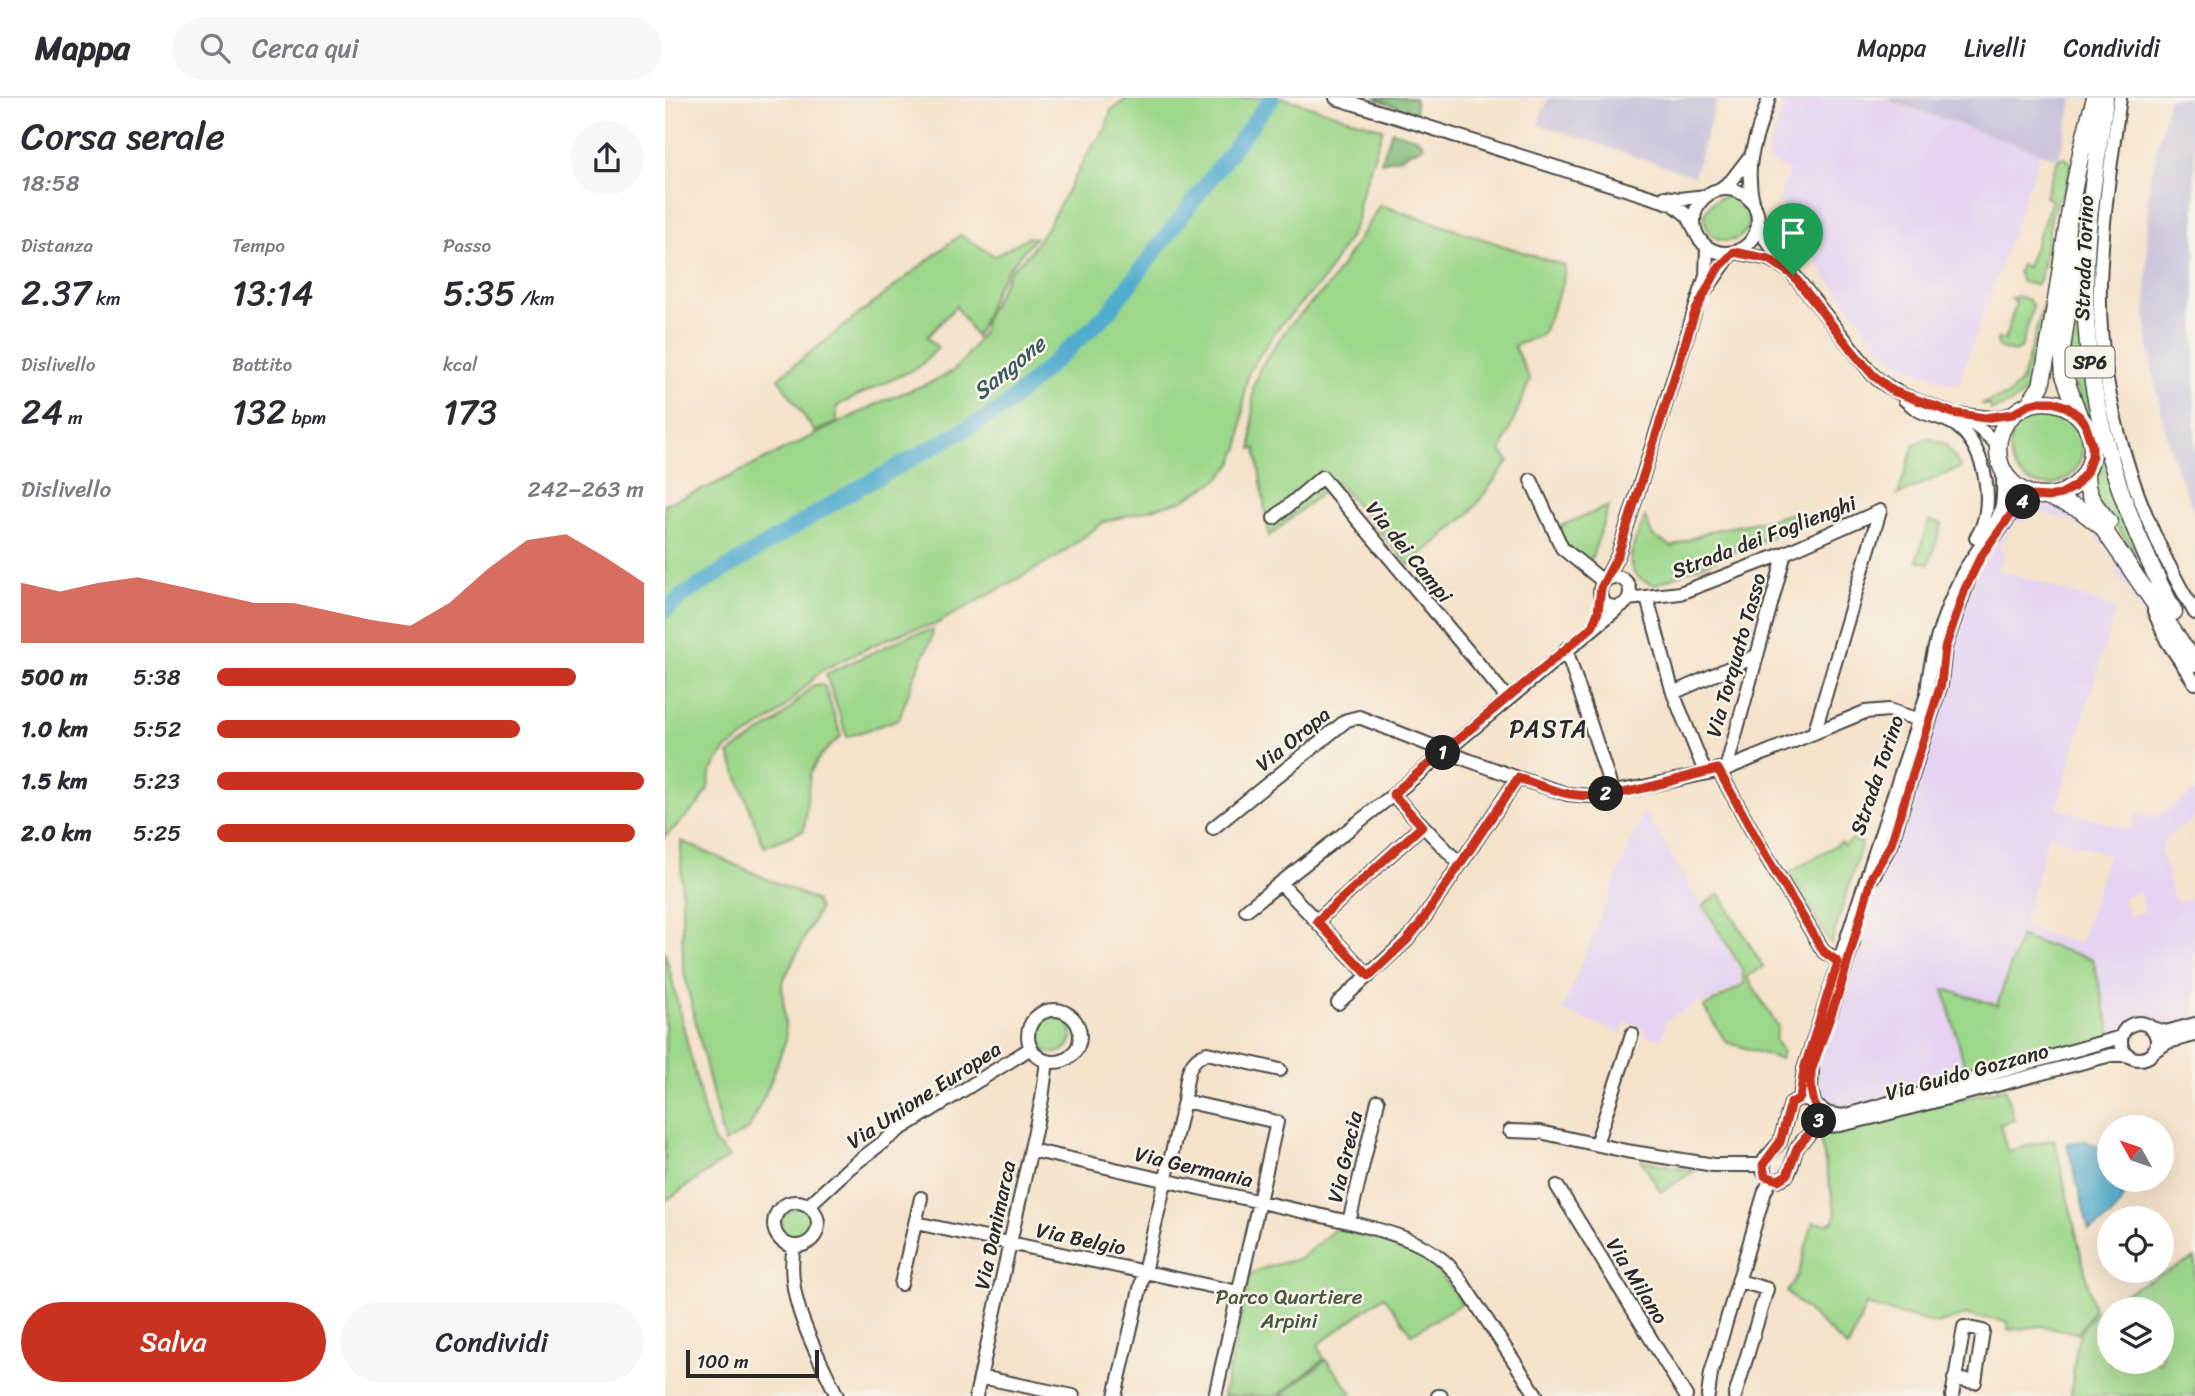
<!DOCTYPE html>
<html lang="it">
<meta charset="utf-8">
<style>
:root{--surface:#fff;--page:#f7f7f7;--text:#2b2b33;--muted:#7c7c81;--line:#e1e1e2;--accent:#c8321e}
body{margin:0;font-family:Sriracha,sans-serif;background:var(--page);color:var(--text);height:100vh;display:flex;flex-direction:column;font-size:26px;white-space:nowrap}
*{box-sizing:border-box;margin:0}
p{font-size:23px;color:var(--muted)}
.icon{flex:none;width:38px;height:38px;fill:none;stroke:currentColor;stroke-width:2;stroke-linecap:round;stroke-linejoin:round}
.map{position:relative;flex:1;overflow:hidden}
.panel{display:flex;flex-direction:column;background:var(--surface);width:665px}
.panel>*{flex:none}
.needle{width:46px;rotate:310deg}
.controls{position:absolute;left:1432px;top:1017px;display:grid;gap:14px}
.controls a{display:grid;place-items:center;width:77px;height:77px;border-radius:50%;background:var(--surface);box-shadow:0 7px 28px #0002;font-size:35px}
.scale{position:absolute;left:21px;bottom:18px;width:133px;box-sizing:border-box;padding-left:7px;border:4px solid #2b2b2b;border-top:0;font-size:19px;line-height:24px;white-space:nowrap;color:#2b2b2b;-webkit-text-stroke:5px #f7f3e8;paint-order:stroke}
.pin{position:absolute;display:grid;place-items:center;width:60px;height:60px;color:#fff;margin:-72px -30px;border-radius:50% 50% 50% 0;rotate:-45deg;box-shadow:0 0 7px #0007}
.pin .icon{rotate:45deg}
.km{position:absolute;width:35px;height:35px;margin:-18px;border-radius:50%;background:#222;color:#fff;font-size:19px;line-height:35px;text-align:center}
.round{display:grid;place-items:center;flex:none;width:74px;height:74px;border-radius:37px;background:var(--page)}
.summary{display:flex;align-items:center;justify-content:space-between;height:119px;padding:0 21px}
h1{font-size:38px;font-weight:600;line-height:52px}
.stats{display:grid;grid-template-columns:repeat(3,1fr);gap:10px;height:119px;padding:7px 21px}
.stats div{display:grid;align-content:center}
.stats b{font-size:35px;font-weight:600}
.stats small{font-size:19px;font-weight:400}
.stats p{font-size:19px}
.chart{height:196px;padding:14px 21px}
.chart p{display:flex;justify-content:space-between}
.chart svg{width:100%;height:126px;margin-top:7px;fill:var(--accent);opacity:.7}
.action{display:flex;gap:14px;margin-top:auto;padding:14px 21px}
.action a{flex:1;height:80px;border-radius:42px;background:var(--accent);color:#fff;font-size:28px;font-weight:600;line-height:80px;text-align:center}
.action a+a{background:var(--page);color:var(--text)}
ul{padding:0 21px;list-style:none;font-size:23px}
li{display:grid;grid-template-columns:112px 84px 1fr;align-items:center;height:52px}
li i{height:18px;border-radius:9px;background:var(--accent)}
header{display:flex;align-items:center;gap:42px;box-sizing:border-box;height:98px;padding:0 35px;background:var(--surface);border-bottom:2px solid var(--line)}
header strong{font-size:33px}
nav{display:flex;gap:38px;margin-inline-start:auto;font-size:24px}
.search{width:490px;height:63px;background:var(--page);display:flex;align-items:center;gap:18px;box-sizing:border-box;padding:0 24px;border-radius:38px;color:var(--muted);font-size:26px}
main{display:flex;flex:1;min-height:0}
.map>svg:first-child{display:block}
.built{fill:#e5d3f1;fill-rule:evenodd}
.industrial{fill:#c7c0d9}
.green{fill:#9dd78a;stroke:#64815a;stroke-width:2;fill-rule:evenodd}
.forest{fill:#7eb876;stroke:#547250;stroke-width:2}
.water{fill:#51accf;stroke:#3e6c7d;stroke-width:2}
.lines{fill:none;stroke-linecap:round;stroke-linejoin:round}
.river{stroke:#51accf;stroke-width:16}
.minor-casing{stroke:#494643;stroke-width:16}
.major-casing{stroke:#494643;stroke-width:19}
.minor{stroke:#fff;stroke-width:12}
.major{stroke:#fff;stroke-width:16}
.route-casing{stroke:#fff;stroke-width:14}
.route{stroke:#c8321e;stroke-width:9}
.labels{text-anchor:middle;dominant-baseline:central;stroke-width:5;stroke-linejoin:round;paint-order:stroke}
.shield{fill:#f7f3e8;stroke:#686764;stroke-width:2}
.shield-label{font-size:19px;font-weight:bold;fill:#2b2b2b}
.street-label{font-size:21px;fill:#2b2b2b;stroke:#f7f3e8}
.park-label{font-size:21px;fill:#485643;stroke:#f7f3e8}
.water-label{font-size:23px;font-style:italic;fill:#385864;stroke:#f7f3e8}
.quarter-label{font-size:24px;letter-spacing:2px;fill:#2b2b2b;stroke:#f7f3e8}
</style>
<header>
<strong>Mappa</strong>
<div class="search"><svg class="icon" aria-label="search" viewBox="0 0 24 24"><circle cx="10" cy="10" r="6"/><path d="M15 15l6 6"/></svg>Cerca qui</div>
<nav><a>Mappa</a><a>Livelli</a><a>Condividi</a></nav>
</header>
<main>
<section class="panel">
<div class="summary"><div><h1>Corsa serale</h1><p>18:58</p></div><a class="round"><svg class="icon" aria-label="share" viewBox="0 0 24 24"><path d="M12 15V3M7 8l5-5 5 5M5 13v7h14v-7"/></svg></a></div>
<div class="stats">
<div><p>Distanza</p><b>2.37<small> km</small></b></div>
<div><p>Tempo</p><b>13:14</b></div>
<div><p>Passo</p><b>5:35<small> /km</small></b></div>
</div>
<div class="stats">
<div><p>Dislivello</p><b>24<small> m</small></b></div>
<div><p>Battito</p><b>132<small> bpm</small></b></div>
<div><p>kcal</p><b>173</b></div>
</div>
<div class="chart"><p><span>Dislivello</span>242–263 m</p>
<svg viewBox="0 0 160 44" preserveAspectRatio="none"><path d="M0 44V23L10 26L20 23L30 21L40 24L50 27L60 30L70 30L80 33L90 36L100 38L110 30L120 18L130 8L140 6L150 14L160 23V44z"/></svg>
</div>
<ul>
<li><b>500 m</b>5:38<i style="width:84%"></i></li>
<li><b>1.0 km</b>5:52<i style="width:71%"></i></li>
<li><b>1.5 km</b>5:23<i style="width:100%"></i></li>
<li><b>2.0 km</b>5:25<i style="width:98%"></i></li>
</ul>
<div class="action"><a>Salva</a><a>Condividi</a></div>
</section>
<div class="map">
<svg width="1530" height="1298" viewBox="0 0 1530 1298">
<rect width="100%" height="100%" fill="#f7f3e8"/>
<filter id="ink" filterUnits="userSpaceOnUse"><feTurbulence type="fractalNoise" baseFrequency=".0143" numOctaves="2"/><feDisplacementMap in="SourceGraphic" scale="14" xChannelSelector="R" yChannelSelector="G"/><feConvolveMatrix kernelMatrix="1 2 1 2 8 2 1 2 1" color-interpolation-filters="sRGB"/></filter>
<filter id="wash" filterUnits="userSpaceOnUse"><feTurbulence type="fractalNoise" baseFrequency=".00686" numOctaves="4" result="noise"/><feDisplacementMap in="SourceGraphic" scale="28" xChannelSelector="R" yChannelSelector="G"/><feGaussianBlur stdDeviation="1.57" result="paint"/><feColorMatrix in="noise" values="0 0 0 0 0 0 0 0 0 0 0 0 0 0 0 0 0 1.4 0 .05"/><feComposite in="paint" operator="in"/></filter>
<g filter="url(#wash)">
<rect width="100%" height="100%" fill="#f4e2ca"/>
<!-- built -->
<path class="built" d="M 1120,0 L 1213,0 L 1376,54 L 1293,287 L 1236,267 L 1219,254 L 1127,133 L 1114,101 L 1124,73 L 1104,64 L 1102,55 Z
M 1368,408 L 1389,408 L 1402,412 L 1437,437 L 1530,580 L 1530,597 L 1473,508 L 1466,502 L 1465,493 L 1448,473 L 1454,468 L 1425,429 L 1370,412 L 1368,419 L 1361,420 L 1357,425 L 1352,422 L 1333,450 L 1339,454 L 1332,471 L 1451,510 L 1392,710 L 1465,732 L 1470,716 L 1491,720 L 1530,693 L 1530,720 L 1502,739 L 1496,753 L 1510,805 L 1530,799 L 1530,919 L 1493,929 L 1481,923 L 1471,922 L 1460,927 L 1454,938 L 1448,939 L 1429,860 L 1354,837 L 1331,905 L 1277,890 L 1301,977 L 1182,1011 L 1170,1010 L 1154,1000 L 1149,982 L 1303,486 L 1350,420 L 1361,410 ZM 1384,738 L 1443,756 L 1415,846 L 1357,829 ZM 1474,794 L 1480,813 L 1463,818 L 1458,799 Z
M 979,712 L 1074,870 L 1077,885 L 1036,907 L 1034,904 L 999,924 L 1001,927 L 997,941 L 979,936 L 980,932 L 961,924 L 956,935 L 897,913 Z"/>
<!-- industrial -->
<path class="industrial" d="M 883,0 L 1053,0 L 1029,78 L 873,26 Z
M 1217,0 L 1408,0 L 1394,61 Z
M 1504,0 L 1530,0 L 1530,415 L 1513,375 L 1501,337 L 1485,259 L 1481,220 L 1483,100 L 1489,63 Z"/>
<!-- green -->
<path class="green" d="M 463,0 L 619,0 L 718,31 L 694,103 L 692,123 L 687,134 L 659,181 L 612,231 L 584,273 L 580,289 L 575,347 L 567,366 L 559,375 L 551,383 L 516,403 L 439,424 L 390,460 L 269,527 L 244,532 L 213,545 L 157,572 L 111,618 L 60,652 L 45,675 L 43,690 L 35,705 L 0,739 L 0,406 L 46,388 L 216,304 L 274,281 L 289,272 L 300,260 L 317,235 L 321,219 L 345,173 L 365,154 L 381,131 L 429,45 L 440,33 L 446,12 Z
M 1399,59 L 1406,65 L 1403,83 L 1387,116 L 1375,182 L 1370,187 L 1357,184 L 1353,174 L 1356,167 L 1362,169 L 1387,102 L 1380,99 L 1393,62 Z
M1040 121a22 22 0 1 1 44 0a22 22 0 1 1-44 0Z
M 715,107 L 900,168 L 898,185 L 877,237 L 849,248 L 865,282 L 836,353 L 844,363 L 804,416 L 744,467 L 671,383 L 604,438 L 591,350 L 587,351 L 588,290 L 595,270 L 623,229 L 665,186 Z
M 1394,121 L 1396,122 L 1372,280 C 1362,297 1345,308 1326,312 L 1325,307 L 1316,306 L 1344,297 L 1357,282 L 1384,187 Z
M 295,137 L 330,158 L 363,139 L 370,140 L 343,171 L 331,190 L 311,239 L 291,208 L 262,239 L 273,250 L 254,269 L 175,306 L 172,309 L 172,323 L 150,334 L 113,280 Z
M 1416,170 L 1417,230 L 1477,462 L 1431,402 L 1426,381 L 1433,362 L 1432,341 L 1402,270 Z
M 1352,198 L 1364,202 L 1368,209 L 1356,250 L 1349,254 L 1335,250 L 1332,244 L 1333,240 L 1340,242 L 1351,205 L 1346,201 Z
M1345 351a36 36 0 1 1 72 0a36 36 0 1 1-72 0Z
M 1263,340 L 1280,346 L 1296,369 L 1233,397 L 1249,347 Z
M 944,408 L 925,465 L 900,447 L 893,429 Z
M 1129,415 L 1137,416 L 1132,425 L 1110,437 L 990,487 C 949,477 970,446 980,419 L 987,437 L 1007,449 L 1045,433 L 1102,422 Z
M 1264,422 L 1277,426 L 1264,466 L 1252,462 Z
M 268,532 L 266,542 L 249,579 L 234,621 L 182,639 L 161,576 L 245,537 Z
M 156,586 L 160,589 L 176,638 L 155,658 L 145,675 L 139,732 L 99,749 L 64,656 L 114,622 L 147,588 Z
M 1187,742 L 1197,745 L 1166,846 L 1124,775 L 1176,744 L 1179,748 Z
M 16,743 L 150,802 L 154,811 L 117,885 L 121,941 L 105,985 L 84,1031 L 59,1045 L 18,870 Z
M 1055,796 L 1098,869 L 1082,879 L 1113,929 L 1110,942 L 1118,954 L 1115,961 L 1061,944 L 1039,909 L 1079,886 L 1077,871 L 1038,807 Z
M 1355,839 L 1428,861 L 1447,940 L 1302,977 L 1279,891 L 1332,907 Z
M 0,853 L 39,1014 L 49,1044 L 64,1059 L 0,1103 Z
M371 937a18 18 0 1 1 36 0a18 18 0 1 1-36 0Z
M 1340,990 L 1349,1022 L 1335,1026 L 1342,1053 L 1389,1041 L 1429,1212 L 1413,1235 L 1376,1228 L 1343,1232 L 1343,1224 L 1301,1217 L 1271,1226 L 1201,1207 L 1183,1250 L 1122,1194 L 1133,1177 L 1148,1124 L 1162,1126 L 1169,1123 L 1171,1116 L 1154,1036 Z
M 976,1062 L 1029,1073 L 996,1094 Z
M117 1125a15 15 0 1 1 30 0a15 15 0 1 1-30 0Z
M 671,1130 L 741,1150 L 764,1159 L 797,1205 L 747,1236 L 719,1198 L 653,1247 L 659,1261 L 612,1298 L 558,1298 L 585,1177 L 599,1170 L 636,1160 Z
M 1530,1160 L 1530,1298 L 1406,1298 C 1408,1282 1409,1245 1416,1233 C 1430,1204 1500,1175 1530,1160 ZM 1444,1211 L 1496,1211 L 1496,1264 L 1444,1264 Z
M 661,1262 L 687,1295 L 683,1298 L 615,1298 Z"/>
<!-- forest -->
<path class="forest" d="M 709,0 L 750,0 L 751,16 Z
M 727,33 L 754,41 L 758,48 L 734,60 L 716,64 Z"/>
<!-- water -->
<path class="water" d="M 1420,1043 L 1440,1051 L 1444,1056 L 1444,1082 L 1458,1082 C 1463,1106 1445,1123 1424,1132 L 1402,1045 Z"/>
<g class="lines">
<!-- river -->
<path class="river" d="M 0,513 L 17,498 L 183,396 L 337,311 L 442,216 L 607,0"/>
</g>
</g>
<g filter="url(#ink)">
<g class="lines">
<!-- minor casing -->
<g class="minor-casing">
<path id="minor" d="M 671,0 L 1008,106 L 1023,118 L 1030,132
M 1455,0 C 1446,62 1437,123 1435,186 C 1432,300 1472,418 1530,515
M 1055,91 L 1066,83 L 1083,61
M1029 123a32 32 0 1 1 64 0a32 32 0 1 1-64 0Z
M 1000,99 L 1014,101 L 1041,98
M 1088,104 C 1078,64 1092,38 1104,0
M 1093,124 L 1101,142 L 1208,277 C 1246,312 1297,306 1332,347
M 1069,154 L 1104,161 L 1121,171
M 1041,192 L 1067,155
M 1240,302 C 1244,305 1248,309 1253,312 C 1265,319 1281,319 1293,329 C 1321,350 1332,411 1311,440
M 1298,317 L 1328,320 L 1348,316
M 866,382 L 897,450 L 939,484 L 953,457 L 1035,196 L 1041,178 L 1042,149
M 609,420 L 657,379 L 843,601
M 1331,437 L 1352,408 L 1367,398
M935 494a15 15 0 1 1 30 0a15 15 0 1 1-30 0Z
M 982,500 L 1008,595 L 1040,674
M 963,501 L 1015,495 L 1120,455 L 1215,413
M 1489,513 L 1502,543 L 1530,585
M 901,551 L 948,695
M 1008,595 L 1091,558
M 1150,632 L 1215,413
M 1053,671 L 1101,758 L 1159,854 L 1178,865
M 1061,671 L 1120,455
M 728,697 L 795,766
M 548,730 L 682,622 L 694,619 L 803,662 L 853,680 L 902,696 L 924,698 L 973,690 L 1061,671 L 1200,614 L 1224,612 L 1263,625
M 1207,780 L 1226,746 L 1276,586 L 1280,549 L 1303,483
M 615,785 L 704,878
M 581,812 L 728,697 L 953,510
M 652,823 L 757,728
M 673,905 L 742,842 L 755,826 L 853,680
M363 938a26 26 0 1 1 52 0a26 26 0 1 1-52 0Z
M 1166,914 L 1188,844
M1456 943a18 18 0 1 1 36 0a18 18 0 1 1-36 0Z
M 1487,930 L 1501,934 L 1530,926
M 1489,953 L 1503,944 L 1530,937
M 1147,971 L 1146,991 L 1149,1005
M 1135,1000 L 1139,971 L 1262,596 C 1265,555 1279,514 1297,477 C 1309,454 1332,432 1337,407 C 1339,396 1338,385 1338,374
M 1135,1000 C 1143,1001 1149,1003 1153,1011 C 1161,1029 1137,1038 1131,1052 C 1127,1061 1128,1071 1121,1078 C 1116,1082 1112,1082 1106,1082 L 1098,1073 L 1100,1061 L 1115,1044 L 1126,1005 Z
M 519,1003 L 612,1024 L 550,1298
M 1151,1008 L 1164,1016 L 1178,1018 L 1456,939
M 1151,1029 L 1175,1027 L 1206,1020 L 1446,957 L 1463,957
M 845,1033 L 875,1034 L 961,1053 L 1049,1067 L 1098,1067
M 931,1046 L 967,936
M 366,1052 L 684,1124 C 723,1134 766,1143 792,1177 L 872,1298
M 892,1088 L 1021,1298
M109 1126a22 22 0 1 1 44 0a22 22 0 1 1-44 0Z
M 144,1107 L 183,1071 L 234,1032 L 366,950
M 684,1124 L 713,1003
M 251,1125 L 573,1194
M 129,1148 C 119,1201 151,1252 172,1298
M 236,1186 L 256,1100
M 316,1279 L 408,1298
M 311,1298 L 377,1001 L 382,963
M 450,1298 L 519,1003 C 522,984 520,962 542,955 L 615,972
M 773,1298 L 776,1298
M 1043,1298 L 1046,1275 L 1100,1093 L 1106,1082
M 1070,1298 L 1102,1191 L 1074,1183
M 1287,1298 L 1299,1229 L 1318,1233 L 1310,1284 L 1289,1281"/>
</g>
<!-- major casing -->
<g class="major-casing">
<path id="major" d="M 1440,0 C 1434,53 1423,105 1421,158 C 1414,286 1450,402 1509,514
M 1412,146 L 1397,251 L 1399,277 L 1414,318
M1333 351a47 47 0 1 1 94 0a47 47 0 1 1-94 0Z
M 1363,307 L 1376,288 C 1396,192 1402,94 1430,0
M 1421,375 C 1421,399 1429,406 1444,424
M 1384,399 L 1414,411 L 1437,429 L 1530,565"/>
</g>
<!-- minor -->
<use href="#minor" class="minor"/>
<!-- major -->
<use href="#major" class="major"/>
</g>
</g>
<g class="lines" filter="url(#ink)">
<!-- route casing -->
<g class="route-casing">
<path id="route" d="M 1069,154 L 1104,161 L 1128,177 L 1189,255 L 1208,277 L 1228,293 L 1288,315 L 1320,320 L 1348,316 L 1363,307 L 1375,304 L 1388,304 L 1402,309 L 1414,318 L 1420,326 L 1427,347 L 1427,358 L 1421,375 L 1409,389 L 1396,396 L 1384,399 L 1367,398 L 1352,408 L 1315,460 L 1300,491 L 1280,550 L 1276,586 L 1226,746 L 1207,778 L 1175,891 L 1146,973 L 1146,991 L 1149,1005 L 1154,1014 L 1153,1025 L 1132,1050 L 1122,1077 L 1113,1082 L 1100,1078 L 1098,1067 L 1115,1044 L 1126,1005 L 1135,1000 L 1139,971 L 1173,864 L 1159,854 L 1101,758 L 1053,671 C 1006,681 953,704 904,696 C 887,693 869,685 853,680 L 755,826 L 742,842 L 704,878 L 652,823 L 757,728 L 728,696 L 927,529 L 933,514 L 936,490 L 953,457 L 1030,214 L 1052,172 Z"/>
</g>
<!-- route -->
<use href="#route" class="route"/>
</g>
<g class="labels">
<!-- shield labels -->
<rect class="shield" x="1400.5" y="248.5" width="49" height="31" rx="5"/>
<g class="shield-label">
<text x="1425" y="264">SP6</text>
</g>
<!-- street labels -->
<g class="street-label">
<text transform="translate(1419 160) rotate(-88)">Strada Torino</text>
<text transform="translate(1099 439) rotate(-21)">Strada dei Foglienghi</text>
<text transform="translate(744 454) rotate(51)">Via dei Campi</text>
<text transform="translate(1071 557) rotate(-74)">Via Torquato Tasso</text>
<text transform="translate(628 641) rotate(-39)">Via Oropa</text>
<text transform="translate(1212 677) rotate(-71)">Strada Torino</text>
<text transform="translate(1302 974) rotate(-15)">Via Guido Gozzano</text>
<text transform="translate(259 997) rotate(-33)">Via Unione Europea</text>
<text transform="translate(680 1059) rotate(-77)">Via Grecia</text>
<text transform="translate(529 1069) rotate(13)">Via Germania</text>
<text transform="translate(330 1127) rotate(-78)">Via Danimarca</text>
<text transform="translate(416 1141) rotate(12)">Via Belgio</text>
<text transform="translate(972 1183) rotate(58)">Via Milano</text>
</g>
<!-- park labels -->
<g class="park-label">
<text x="624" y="1199">Parco Quartiere<tspan x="624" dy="24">Arpini</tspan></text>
</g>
<!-- water labels -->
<g class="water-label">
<text transform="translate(344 270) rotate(-39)">Sangone</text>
</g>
<!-- quarter labels -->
<g class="quarter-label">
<text x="884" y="631">PASTA</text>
</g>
</g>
</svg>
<div class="controls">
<a><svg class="needle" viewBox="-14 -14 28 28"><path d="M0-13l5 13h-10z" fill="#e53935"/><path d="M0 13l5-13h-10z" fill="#7c7c81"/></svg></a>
<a><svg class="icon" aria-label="locate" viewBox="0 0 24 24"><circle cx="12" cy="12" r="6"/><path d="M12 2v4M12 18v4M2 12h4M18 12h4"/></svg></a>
<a><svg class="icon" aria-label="layers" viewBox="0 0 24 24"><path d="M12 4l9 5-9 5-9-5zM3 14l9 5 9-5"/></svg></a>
</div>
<div class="scale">100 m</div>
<div class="pin" style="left:1128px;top:177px;background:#1e9e55"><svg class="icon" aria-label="arrive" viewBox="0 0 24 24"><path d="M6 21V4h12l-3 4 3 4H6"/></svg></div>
<b class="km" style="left:778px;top:655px">1</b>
<b class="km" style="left:941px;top:696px">2</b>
<b class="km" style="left:1154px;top:1023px">3</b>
<b class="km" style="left:1358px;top:404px">4</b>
</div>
</main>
